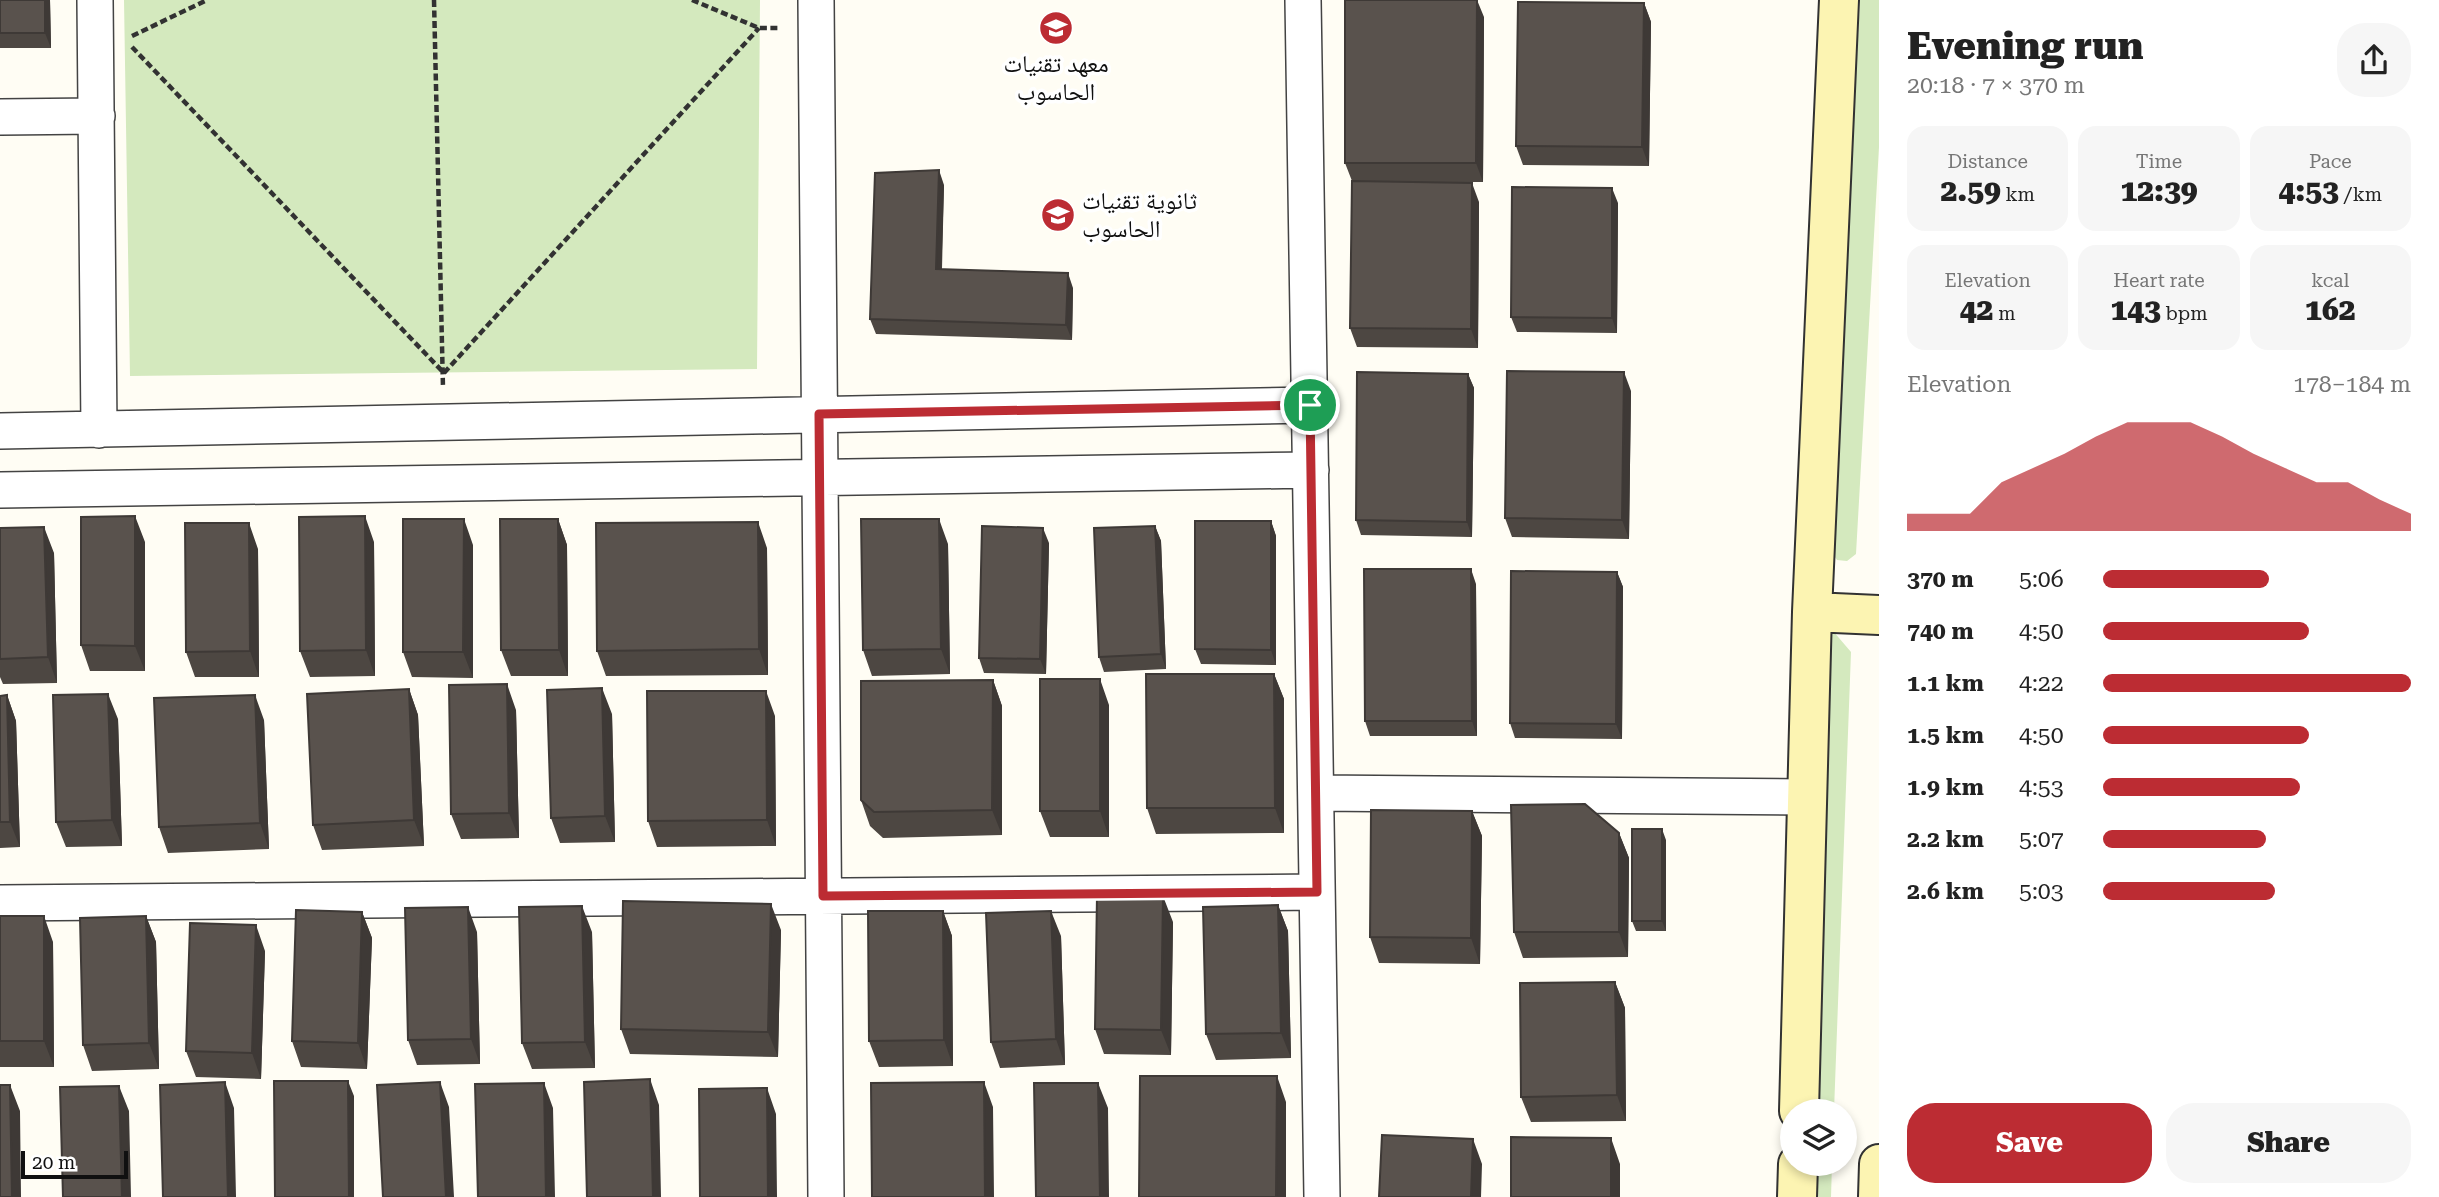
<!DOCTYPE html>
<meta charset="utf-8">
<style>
:root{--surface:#fff;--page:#f6f6f6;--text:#222;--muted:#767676;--accent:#bc2c33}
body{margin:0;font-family:"Roboto Serif","Noto Naskh Arabic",serif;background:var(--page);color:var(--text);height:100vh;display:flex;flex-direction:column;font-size:26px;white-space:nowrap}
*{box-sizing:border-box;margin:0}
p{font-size:23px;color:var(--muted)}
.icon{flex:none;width:38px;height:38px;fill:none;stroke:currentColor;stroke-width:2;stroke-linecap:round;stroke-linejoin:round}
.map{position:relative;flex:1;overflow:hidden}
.panel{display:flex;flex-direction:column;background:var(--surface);width:560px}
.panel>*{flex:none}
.controls{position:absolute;left:1780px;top:1099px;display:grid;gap:14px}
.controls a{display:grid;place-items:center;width:77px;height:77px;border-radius:50%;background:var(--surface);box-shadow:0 4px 10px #0003;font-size:35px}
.scale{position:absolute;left:21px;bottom:18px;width:107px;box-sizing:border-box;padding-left:7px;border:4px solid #101010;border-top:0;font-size:19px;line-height:24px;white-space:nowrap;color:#101010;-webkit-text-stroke:5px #fff;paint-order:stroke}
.pin{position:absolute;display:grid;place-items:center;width:60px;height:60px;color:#fff;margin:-30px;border:4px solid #fff;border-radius:50%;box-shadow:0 2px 7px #0007}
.round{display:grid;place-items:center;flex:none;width:74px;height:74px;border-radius:28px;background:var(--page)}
.overview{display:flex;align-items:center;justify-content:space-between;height:119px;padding:0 28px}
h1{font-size:38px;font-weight:800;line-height:52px}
.metrics{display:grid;grid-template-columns:repeat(3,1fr);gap:10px;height:119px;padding:7px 28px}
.metrics div{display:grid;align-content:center;border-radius:18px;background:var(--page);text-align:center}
.metrics b{font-size:30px;font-weight:800}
.metrics small{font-size:19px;font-weight:400}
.metrics p{font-size:19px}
.chart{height:196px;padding:14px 28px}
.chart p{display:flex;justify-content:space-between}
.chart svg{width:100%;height:126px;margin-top:7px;fill:var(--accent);opacity:.7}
.button{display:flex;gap:14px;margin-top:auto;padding:14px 28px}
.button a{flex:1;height:80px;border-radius:28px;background:var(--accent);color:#fff;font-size:28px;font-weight:800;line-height:80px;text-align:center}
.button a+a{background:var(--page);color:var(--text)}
ul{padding:0 28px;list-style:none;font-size:23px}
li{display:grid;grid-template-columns:112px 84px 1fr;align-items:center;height:52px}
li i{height:18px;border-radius:9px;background:var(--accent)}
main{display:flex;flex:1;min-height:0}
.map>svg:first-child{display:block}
.green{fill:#d4e9be}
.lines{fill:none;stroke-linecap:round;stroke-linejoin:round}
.street-casing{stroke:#434343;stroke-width:38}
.secondary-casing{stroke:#323232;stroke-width:42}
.path{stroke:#323232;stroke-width:4.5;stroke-dasharray:7 3.5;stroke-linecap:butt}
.street{stroke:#fff;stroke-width:35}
.secondary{stroke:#fcf4b2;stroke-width:38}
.wall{fill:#4d4742}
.shaded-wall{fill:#3e3936}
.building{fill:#59524d;stroke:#3e3936;stroke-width:2}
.route-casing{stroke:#fff;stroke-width:14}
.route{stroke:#bc2c33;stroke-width:9}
.labels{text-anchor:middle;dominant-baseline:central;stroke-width:7;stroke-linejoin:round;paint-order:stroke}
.poi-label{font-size:24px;fill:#101010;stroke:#fff}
</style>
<main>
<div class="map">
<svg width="1879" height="1197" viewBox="0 0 1879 1197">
<rect width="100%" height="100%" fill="#fffdf4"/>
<!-- green -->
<path class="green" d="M 124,0 L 760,0 L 757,369 L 130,376 Z
M 1860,0 L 1879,0 L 1879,147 L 1856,554 L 1847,561 L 1837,560 L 1830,550 Z
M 1833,631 L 1851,652 L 1834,1111 L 1802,1111 L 1819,648 Z
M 1800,1164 L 1832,1164 L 1831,1197 L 1799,1197 Z"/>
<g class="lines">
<!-- street casing -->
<g class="street-casing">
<path id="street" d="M 95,0 L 99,430
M 816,0 L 826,1197
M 1303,0 L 1322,1197
M 0,117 L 97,116
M 0,431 L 1310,405
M 0,490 L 1311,470
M 1316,793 L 1807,797
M 0,903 L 1317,892"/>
</g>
<!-- secondary casing -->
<g class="secondary-casing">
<path id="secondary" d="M 1812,612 L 1879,615
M 1799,1111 L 1812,612 L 1839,0
M 1797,1197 L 1798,1164
M 1878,1197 L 1879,1164"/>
</g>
<!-- path -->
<path class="path" d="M 434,0 L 443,388
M 692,0 L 759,28 L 780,28
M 132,36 L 207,0
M 132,47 L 444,373
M 444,373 L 759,28"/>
<!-- street -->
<use href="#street" class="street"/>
<!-- secondary -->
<use href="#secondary" class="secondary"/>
</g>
<!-- wall -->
<path class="wall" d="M 0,0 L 50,0 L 51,48 L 0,48 Z
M 1644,3 L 1651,22 L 1649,166 L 1523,165 L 1516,146 Z
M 1484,17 L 1483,182 L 1398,182 L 1479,202 L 1478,348 L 1357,347 L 1350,328 L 1352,181 L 1345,163 Z
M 944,185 L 942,269 L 1073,288 L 1072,340 L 876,334 L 870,319 Z
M 1618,203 L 1617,333 L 1517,332 L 1511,317 Z
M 1468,374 L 1474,388 L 1472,537 L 1361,535 L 1356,520 Z
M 1631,391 L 1629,539 L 1512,537 L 1505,518 Z
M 558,519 L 567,545 L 568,676 L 511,676 L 501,650 Z
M 1271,521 L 1276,536 L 1276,665 L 1201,664 L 1195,649 Z
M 1155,526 L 1161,541 L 1166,669 L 1104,672 L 1099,657 Z
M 0,528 L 54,553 L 57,683 L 3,684 L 0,677 Z
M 145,542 L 145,671 L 90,671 L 81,645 Z
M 374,542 L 375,676 L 310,677 L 300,651 Z
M 1049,543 L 1046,674 L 984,673 L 979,658 Z
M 948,544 L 950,674 L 872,676 L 863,650 Z
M 473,545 L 473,678 L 412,677 L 403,652 Z
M 767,548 L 768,675 L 606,676 L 597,651 Z
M 258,549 L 259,677 L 195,677 L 186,652 Z
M 1617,572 L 1623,587 L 1622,739 L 1515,738 L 1510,723 Z
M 1476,584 L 1477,736 L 1370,736 L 1365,721 Z
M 1274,674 L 1284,699 L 1284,833 L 1156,834 L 1147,808 Z
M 993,680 L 1002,706 L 1002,835 L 883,838 L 870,826 L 861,800 Z
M 409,689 L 418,715 L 424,846 L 322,850 L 313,825 Z
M 7,695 L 16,721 L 20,847 L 0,848 L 0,696 Z
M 1109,705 L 1109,837 L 1050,837 L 1040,811 Z
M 516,710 L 519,838 L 461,839 L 451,814 Z
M 612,714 L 615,842 L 560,843 L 551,818 Z
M 775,716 L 776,846 L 657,847 L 648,821 Z
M 118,719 L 122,846 L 66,847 L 56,822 Z
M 264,720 L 269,849 L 168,853 L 159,827 Z
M 1472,811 L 1482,836 L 1480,964 L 1379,963 L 1370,937 Z
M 1619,833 L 1629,858 L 1628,957 L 1523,958 L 1514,932 Z
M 1666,840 L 1666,931 L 1636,931 L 1632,921 Z
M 1278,905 L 1288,931 L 1291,1058 L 1216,1060 L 1206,1034 Z
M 943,911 L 952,936 L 953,1066 L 879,1067 L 869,1041 Z
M 362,912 L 372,938 L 367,1069 L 301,1067 L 292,1041 Z
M 0,916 L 53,942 L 54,1067 L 0,1067 Z
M 146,916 L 156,942 L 159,1069 L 92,1071 L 83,1045 Z
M 1173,922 L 1171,1055 L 1104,1054 L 1095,1029 Z
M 781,930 L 778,1057 L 630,1054 L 621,1029 Z
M 477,932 L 480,1064 L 417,1065 L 408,1040 Z
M 592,932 L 595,1068 L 532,1069 L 522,1043 Z
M 1061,936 L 1065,1065 L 1000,1068 L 991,1042 Z
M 265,951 L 261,1079 L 196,1077 L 186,1051 Z
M 1615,982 L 1625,1008 L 1626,1121 L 1531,1122 L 1521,1097 Z"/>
<!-- shaded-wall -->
<path class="shaded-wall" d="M 45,0 L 50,0 L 51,48 L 45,33 Z
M 1477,0 L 1484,17 L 1483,182 L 1476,163 Z
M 1644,3 L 1651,22 L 1649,166 L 1642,147 Z
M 939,170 L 944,185 L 941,284 L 936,269 Z
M 1472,183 L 1479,202 L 1478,348 L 1471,329 Z
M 1612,188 L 1618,203 L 1617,333 L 1612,318 Z
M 1068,273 L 1073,288 L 1072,340 L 1066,325 Z
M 1624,372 L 1631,391 L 1629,539 L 1622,520 Z
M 1468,374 L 1474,388 L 1472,537 L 1467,522 Z
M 135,516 L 145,542 L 145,671 L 135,646 Z
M 365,516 L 374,542 L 375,676 L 366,650 Z
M 464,519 L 473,545 L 473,678 L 463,652 Z
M 558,519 L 567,545 L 568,676 L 559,650 Z
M 939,519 L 948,544 L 950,674 L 941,649 Z
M 1271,521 L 1276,536 L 1276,665 L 1271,650 Z
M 758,522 L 767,548 L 768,675 L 759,649 Z
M 249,523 L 258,549 L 259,677 L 250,651 Z
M 1155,526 L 1161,541 L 1166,669 L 1161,654 Z
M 44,527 L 54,553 L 57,683 L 48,657 Z
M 1043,528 L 1049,543 L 1046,674 L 1040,659 Z
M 1471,569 L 1476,584 L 1477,736 L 1472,721 Z
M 1617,572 L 1623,587 L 1622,739 L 1616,724 Z
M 1274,674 L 1284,699 L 1284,833 L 1275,808 Z
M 1100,679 L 1109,705 L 1109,837 L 1100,811 Z
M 993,680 L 1002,706 L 1002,835 L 992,810 Z
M 507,684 L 516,710 L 519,838 L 509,813 Z
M 602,688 L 612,714 L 615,842 L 605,816 Z
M 409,689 L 418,715 L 424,846 L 414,820 Z
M 766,691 L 775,716 L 776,846 L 767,820 Z
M 108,694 L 118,719 L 122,846 L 112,820 Z
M 7,695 L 16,721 L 20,847 L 10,822 Z
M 255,695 L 264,720 L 269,849 L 260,823 Z
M 1472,811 L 1482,836 L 1480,964 L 1471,938 Z
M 1662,829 L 1666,840 L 1666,931 L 1662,921 Z
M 1619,833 L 1629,858 L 1628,957 L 1619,932 Z
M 1163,896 L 1173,922 L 1171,1055 L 1161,1030 Z
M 771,904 L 781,930 L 778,1057 L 768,1032 Z
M 1278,905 L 1288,931 L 1291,1058 L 1281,1033 Z
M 582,906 L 592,932 L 595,1068 L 585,1042 Z
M 468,907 L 477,932 L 480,1064 L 471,1039 Z
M 943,911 L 952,936 L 953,1066 L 944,1040 Z
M 1051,911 L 1061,936 L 1065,1065 L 1056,1039 Z
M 362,912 L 372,938 L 367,1069 L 358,1043 Z
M 44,916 L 53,942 L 54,1067 L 44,1041 Z
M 146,916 L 156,942 L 159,1069 L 149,1043 Z
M 256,925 L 265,951 L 261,1079 L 252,1053 Z
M 1615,982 L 1625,1008 L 1626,1121 L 1617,1095 Z
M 1277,1076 L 1286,1102 L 1286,1197 L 1276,1197 Z
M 650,1079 L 659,1105 L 661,1197 L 653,1197 Z
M 348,1081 L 354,1096 L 354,1197 L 349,1197 Z
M 225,1082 L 234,1108 L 236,1197 L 228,1197 Z
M 440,1082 L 449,1107 L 454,1197 L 446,1197 Z
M 984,1082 L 993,1107 L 994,1197 L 985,1197 Z
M 544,1083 L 553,1108 L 555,1197 L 546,1197 Z
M 1098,1083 L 1108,1108 L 1109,1197 L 1100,1197 Z
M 10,1085 L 20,1111 L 21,1197 L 12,1197 Z
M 119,1086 L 129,1111 L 131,1197 L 122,1197 Z
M 767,1088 L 776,1114 L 777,1197 L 768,1197 Z
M 1611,1138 L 1620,1164 L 1620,1197 L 1611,1197 Z
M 1473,1139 L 1482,1164 L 1481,1197 L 1471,1197 Z"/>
<!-- building -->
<path class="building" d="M 0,0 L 45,0 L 45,33 L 0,33 Z
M 1345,0 L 1477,0 L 1476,163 L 1345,163 Z
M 1518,2 L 1644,3 L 1642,147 L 1516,146 Z
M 939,170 L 936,269 L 1068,273 L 1066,325 L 870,319 L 875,173 Z
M 1352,181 L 1472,183 L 1471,329 L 1350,328 Z
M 1512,187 L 1612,188 L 1612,318 L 1511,317 Z
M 1507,371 L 1624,372 L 1622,520 L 1505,518 Z
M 1357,372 L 1468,374 L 1467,522 L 1356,520 Z
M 135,516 L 135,646 L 81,645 L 81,517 Z
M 365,516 L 366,650 L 300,651 L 299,517 Z
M 403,519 L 464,519 L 463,652 L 403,652 Z
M 500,519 L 558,519 L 559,650 L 501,650 Z
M 861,519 L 939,519 L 941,649 L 863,650 Z
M 1195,521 L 1271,521 L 1271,650 L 1195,649 Z
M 758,522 L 759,649 L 597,651 L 596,523 Z
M 185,523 L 249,523 L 250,651 L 186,652 Z
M 982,526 L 1043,528 L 1040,659 L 979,658 Z
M 1155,526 L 1161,654 L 1099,657 L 1094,528 Z
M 44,527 L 48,657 L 0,659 L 0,528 Z
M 1364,569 L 1471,569 L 1472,721 L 1365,721 Z
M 1511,571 L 1617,572 L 1616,724 L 1510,723 Z
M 1146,674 L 1274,674 L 1275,808 L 1147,808 Z
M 1040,679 L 1100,679 L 1100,811 L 1040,811 Z
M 993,680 L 992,810 L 874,812 L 861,800 L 861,681 Z
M 507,684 L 509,813 L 451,814 L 449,685 Z
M 602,688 L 605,816 L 551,818 L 547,690 Z
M 409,689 L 414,820 L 313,825 L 307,694 Z
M 647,691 L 766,691 L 767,820 L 648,821 Z
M 108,694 L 112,820 L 56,822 L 53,695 Z
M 7,695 L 10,822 L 0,822 L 0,696 Z
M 255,695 L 260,823 L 159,827 L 154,698 Z
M 1585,804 L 1619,833 L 1619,932 L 1514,932 L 1511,805 Z
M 1371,810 L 1472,811 L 1471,938 L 1370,937 Z
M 1632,829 L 1662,829 L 1662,921 L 1632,921 Z
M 1097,895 L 1163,896 L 1161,1030 L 1095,1029 Z
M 623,901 L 771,904 L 768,1032 L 621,1029 Z
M 1278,905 L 1281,1033 L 1206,1034 L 1203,907 Z
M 582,906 L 585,1042 L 522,1043 L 519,907 Z
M 468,907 L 471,1039 L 408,1040 L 405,908 Z
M 296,910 L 362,912 L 358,1043 L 292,1041 Z
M 868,911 L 943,911 L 944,1040 L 869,1041 Z
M 1051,911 L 1056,1039 L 991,1042 L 986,913 Z
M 0,916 L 44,916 L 44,1041 L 0,1041 Z
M 146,916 L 149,1043 L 83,1045 L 80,918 Z
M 190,923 L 256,925 L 252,1053 L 186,1051 Z
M 1615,982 L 1617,1095 L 1521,1097 L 1520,983 Z
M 1140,1076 L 1277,1076 L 1276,1197 L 1139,1197 Z
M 650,1079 L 653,1197 L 587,1197 L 584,1082 Z
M 274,1081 L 348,1081 L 349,1197 L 275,1197 Z
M 225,1082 L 228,1197 L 163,1197 L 160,1085 Z
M 440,1082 L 446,1197 L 383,1197 L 377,1085 Z
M 984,1082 L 985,1197 L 872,1197 L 871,1083 Z
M 544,1083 L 546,1197 L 478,1197 L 475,1084 Z
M 1034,1083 L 1098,1083 L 1100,1197 L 1036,1197 Z
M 0,1085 L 10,1085 L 12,1197 L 0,1197 Z
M 119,1086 L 122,1197 L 63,1197 L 60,1087 Z
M 767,1088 L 768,1197 L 700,1197 L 699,1089 Z
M 1382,1135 L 1473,1139 L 1471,1197 L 1379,1197 Z
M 1511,1137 L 1611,1138 L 1611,1197 L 1511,1197 Z"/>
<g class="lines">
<!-- route casing -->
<g class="route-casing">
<path id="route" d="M 1310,405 L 1317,892 L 823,896 L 819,414 Z"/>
</g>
<!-- route -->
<use href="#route" class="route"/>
</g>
<!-- icons -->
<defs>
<g id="school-disc" transform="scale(1.75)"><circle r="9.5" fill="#bc2c33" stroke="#fff"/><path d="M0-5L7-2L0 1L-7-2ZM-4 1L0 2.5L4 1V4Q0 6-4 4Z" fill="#fff"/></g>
</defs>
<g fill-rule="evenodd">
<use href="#school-disc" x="1056" y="28"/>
<use href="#school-disc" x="1058" y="215"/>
</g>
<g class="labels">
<!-- poi labels -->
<g class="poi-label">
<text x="1056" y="64">معهد تقنيات<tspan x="1056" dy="28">الحاسوب</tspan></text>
<text x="1082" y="201" text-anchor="start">ثانوية تقنيات<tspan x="1082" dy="28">الحاسوب</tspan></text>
</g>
</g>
</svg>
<div class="controls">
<a><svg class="icon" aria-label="layers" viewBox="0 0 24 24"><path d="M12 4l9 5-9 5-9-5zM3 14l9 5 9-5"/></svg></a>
</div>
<div class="scale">20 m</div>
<div class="pin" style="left:1310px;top:405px;background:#1e9e55"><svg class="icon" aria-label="arrive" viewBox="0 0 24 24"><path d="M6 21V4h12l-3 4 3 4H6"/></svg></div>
</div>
<section class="panel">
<div class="overview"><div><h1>Evening run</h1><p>20:18 · 7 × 370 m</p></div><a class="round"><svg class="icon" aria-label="share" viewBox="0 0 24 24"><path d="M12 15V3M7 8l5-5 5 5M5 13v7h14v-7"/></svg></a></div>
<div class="metrics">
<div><p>Distance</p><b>2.59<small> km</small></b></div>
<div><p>Time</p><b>12:39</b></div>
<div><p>Pace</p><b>4:53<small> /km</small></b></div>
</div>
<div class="metrics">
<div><p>Elevation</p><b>42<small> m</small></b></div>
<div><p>Heart rate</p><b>143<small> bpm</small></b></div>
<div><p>kcal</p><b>162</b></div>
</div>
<div class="chart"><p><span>Elevation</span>178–184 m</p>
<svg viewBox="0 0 160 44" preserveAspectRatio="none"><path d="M0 44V38L10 38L20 38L30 27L40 22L50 17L60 11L70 6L80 6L90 6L100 11L110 17L120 22L130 27L140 27L150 33L160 38V44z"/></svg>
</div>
<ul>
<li><b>370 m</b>5:06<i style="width:54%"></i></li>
<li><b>740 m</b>4:50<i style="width:67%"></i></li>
<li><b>1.1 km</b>4:22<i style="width:100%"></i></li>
<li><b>1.5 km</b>4:50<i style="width:67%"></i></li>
<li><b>1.9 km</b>4:53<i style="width:64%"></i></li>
<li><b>2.2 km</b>5:07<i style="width:53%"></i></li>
<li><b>2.6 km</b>5:03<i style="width:56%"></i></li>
</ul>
<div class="button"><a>Save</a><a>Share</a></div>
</section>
</main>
